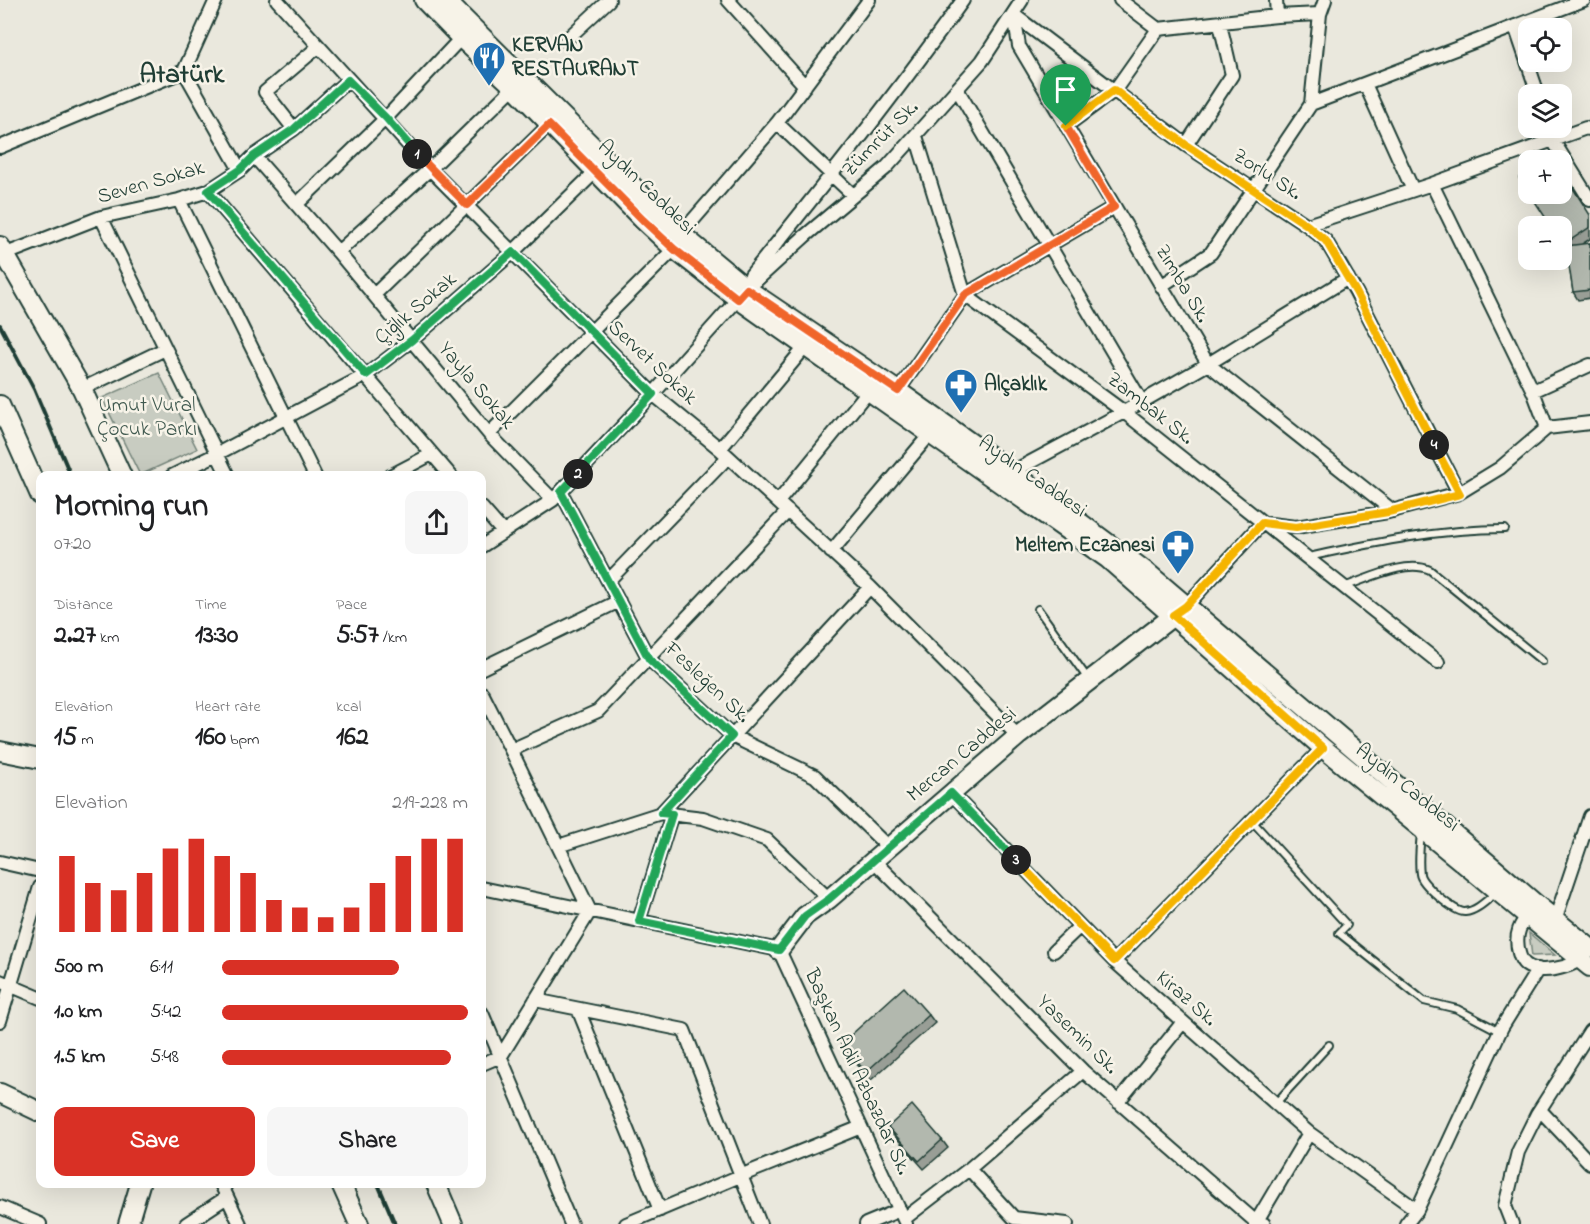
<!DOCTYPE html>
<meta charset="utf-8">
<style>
:root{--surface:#fff;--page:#f6f6f6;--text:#202124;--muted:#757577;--accent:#d93025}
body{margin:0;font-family:"Indie Flower",sans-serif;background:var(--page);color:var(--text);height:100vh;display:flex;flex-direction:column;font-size:22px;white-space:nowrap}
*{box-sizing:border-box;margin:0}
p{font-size:20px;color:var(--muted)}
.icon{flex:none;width:33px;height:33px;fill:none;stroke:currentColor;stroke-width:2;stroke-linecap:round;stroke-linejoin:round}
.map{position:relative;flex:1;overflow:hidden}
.side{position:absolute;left:36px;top:471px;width:450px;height:717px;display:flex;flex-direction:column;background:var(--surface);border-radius:12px;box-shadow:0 6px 24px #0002}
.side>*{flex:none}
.tools{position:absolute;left:1518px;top:18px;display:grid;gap:12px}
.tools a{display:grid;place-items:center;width:54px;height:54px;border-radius:12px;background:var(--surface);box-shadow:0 6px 24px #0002;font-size:30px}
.pin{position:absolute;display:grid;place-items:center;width:51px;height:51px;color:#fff;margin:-62px -26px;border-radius:50% 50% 50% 0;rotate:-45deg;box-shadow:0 0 6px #0007}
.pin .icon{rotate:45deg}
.km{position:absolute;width:30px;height:30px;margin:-15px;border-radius:50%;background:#222;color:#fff;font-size:16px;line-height:30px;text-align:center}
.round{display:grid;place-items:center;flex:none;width:63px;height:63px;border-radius:12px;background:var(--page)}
.summary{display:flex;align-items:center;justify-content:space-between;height:102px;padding:0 18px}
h1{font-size:33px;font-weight:700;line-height:45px}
.stats{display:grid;grid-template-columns:repeat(3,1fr);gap:9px;height:102px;padding:6px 18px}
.stats div{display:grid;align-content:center}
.stats b{font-size:26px;font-weight:700}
.stats small{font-size:16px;font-weight:400}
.stats p{font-size:16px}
.chart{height:168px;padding:12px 18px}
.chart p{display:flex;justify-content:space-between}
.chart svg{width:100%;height:108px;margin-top:6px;stroke:var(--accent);stroke-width:6}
.primary-button{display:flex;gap:12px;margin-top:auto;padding:12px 18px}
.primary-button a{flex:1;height:69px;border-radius:12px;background:var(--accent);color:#fff;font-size:24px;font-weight:700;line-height:69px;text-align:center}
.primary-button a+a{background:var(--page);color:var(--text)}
ul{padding:0 18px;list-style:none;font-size:20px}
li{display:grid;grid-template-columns:96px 72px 1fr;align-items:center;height:45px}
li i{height:15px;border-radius:8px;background:var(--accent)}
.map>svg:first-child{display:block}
.green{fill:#c8ccc1;stroke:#74847a;stroke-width:1.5}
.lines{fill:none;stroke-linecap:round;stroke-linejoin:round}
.lane-casing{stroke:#1f3d34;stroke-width:10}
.street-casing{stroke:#1f3d34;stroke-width:16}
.secondary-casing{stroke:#1f3d34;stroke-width:22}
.lane{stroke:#f7f3e8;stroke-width:6}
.street{stroke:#f7f3e8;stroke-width:12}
.secondary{stroke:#f7f3e8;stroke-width:18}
.rail{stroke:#1f3d34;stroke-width:4}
.wall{fill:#999e96;stroke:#1f3d34;stroke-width:1.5}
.building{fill:#b2b8ae;stroke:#1f3d34;stroke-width:1.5}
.split-1-casing{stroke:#fff;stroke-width:12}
.split-2-casing{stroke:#fff;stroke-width:12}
.split-3-casing{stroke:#fff;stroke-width:12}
.split-4-casing{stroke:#fff;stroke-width:12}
.split-5-casing{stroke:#fff;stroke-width:12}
.split-1{stroke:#f0652b;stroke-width:8}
.split-2{stroke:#22a559;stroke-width:8}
.split-3{stroke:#22a559;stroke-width:8}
.split-4{stroke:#f5b400;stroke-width:8}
.split-5{stroke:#f5b400;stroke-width:8}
.labels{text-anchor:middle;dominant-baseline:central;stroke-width:5;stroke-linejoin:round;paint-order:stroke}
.poi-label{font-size:21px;font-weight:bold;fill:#1f3d34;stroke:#f7f3e8;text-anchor:start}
.street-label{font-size:21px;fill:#1f3d34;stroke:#f7f3e8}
.park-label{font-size:21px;fill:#415a50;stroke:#f7f3e8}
.district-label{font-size:27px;font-weight:bold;fill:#1f3d34;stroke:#f7f3e8}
</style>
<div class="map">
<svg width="1590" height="1224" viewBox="0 0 1590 1224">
<rect width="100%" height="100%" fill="#eae8dd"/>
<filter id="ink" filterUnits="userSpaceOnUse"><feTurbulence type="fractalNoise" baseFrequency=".0167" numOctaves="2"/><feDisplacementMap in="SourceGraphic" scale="12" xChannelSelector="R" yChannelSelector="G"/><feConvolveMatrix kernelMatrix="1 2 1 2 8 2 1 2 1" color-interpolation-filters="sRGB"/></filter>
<g filter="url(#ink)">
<!-- green -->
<path class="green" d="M 159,373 L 197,449 L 140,475 L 102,398 Z
M 1529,933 L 1555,955 L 1532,956 Z"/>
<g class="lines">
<!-- lane casing -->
<g class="lane-casing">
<path id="lane" d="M 1308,557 C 1374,543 1438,529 1505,529
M 1343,587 C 1368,579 1406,559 1430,570 L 1542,661
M 1038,609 L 1088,679
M 1252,821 L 1347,925 L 1339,933 L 1424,1001 L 1457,1009 L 1499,1031
M 1421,832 C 1420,845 1418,861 1420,874 C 1421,884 1455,913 1465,912 C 1477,911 1488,899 1497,892
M 1275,1104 L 1329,1045"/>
</g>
<!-- street casing -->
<g class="street-casing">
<path id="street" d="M 216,0 L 184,71 L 240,170
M 277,0 L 430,169 L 653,394 L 720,449 L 870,587 L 1018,736
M 728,0 L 805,86
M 1120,0 L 1158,29 L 1277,16 L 1320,14
M 1276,0 L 1277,16
M 1014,15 L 1186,145 L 1307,225 L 1326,241 L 1356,292 L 1459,493
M 1014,15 L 1019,46 L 1208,364 L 1393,511
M 1515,26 L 1538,94
M 566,40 L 609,0
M 1365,84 L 1413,190
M 957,89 L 1142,402
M 1311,104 L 1584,0
M 777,123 L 853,195
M 1066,126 L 1115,90 L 1158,29
M 1549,128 L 1552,139 L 1590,200
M 294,129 L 265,92 L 318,47
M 916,136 L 965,295 L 1124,412 L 1438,662
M 1186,145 L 1232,75 L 1220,24
M 0,147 L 184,71
M 254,156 L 338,252 L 489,434 L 553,500
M 1432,184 L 1533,391 L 1547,428
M 208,191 L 451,476
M 179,200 L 315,476
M 297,204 L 386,118 L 461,38
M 101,217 L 228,476
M 1307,225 L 1432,184 L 1586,128 L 1590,129
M 681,234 L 777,123 L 869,0
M 338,252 L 430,169 L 514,87
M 6,254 L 101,217 L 179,200 L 208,191 L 240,170 L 254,156 L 294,129 L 348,80
M 748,285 L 751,275 C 824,185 896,94 963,0
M 1161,286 L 1211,253 L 1311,104 L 1320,14 L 1325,0
M 747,289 L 805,236 L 886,168 L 982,61 L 1022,0
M 374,295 L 549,125
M 82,389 L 165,349
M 898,391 L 965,295 L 1114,207
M 1533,391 L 1590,365
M 489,434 L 674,249
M 720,449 L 806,346
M 1012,472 L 1124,412 L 1208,364 L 1348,278
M 172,476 L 217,454 L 366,375 L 412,340 L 513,252 L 596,171
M 390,476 L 432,454
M 561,492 L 649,659 L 732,736 L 815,776 L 888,847
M 778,502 L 869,390
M 482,508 L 503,532
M 482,546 L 553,500 L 653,394 L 738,299
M 831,552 L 931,433
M 608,581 L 728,457
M 1186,606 L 1262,523 L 1296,527 L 1388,512 L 1459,493 L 1500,468 L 1547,428 L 1590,423
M 482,668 L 619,601
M 482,693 L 511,750 L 590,911 L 501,1056 L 482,1064
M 511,750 L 598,711 L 788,511
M 951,793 L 1114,961 L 1309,1133 L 1417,1210
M 661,813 L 870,587
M 558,846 L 661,813 L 703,818 L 767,840 L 829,899
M 873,860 L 1083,1071 L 1256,1222 L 1264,1224
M 0,862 L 40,871
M 482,888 L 779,950 L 906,1224
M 1532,910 C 1520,924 1514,934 1519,953 C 1520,957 1522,962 1526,965 C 1539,975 1573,968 1583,956
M 1555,920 L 1590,816
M 639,921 L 672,814
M 1054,951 L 1080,926
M 1114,961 L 1323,748
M 0,981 L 40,998
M 535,1000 L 684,1030 L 760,1224
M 578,1009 L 660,1210
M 482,1013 L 571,1224
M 0,1021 L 40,887
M 1118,1102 L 1183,1022
M 1540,1110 L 1590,1163
M 969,1169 L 1014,1218 L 1067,1224
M 221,1184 L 240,1224
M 0,1207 L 40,1224
M 904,1219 L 969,1169 L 1083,1071
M 186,1224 L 227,1197
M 626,1224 L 740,1176 L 861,1127
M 866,1224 L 900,1210
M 1255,1224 L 1309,1133
M 1406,1224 L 1417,1210 L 1502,1027 L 1538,969
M 1512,1224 L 1505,1206 L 1518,1152 L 1537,1114 L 1590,1031"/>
</g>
<!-- secondary casing -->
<g class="secondary-casing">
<path id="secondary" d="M 424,0 L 461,38 L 514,87 L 643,220 L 674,249 L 738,299 L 1108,559 L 1323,748 L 1590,967
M 445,0 L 681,234 L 747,289 L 898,391 L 1012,472 L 1148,573 L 1537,905 L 1590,948
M 0,246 L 82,389 L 122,476
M 0,405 L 40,495
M 0,751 L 40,759
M 779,950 L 805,916 L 829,899 L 1018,736 L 1182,609
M 0,1093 L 40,1112
M 341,1184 L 359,1224
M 436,1184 L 453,1224
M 128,1224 L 140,1184"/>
</g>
<!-- lane -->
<use href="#lane" class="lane"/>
<!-- street -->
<use href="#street" class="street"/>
<!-- secondary -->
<use href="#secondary" class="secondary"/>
<!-- rail -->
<path class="rail" d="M 0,325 L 34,389 L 71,476
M 378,1184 L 395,1224"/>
</g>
<!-- wall -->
<path class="wall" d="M 1590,215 L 1590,239 L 1582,244 L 1590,243 L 1590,298 L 1578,300 L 1573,292 L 1567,250 L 1562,242 Z
M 929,1015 L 935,1023 L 871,1080 L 846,1052 L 841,1044 Z
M 888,1127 L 942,1140 L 948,1148 L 924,1169 L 893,1134 Z"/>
<!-- building -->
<path class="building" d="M 1552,156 L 1554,160 L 1545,160 Z
M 1562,171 L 1590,215 L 1590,227 L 1563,245 L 1562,242 L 1562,226 L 1551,226 L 1530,194 L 1562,194 Z
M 1528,172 L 1528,192 L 1519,178 Z
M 1590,243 L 1590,290 L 1573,292 L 1566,246 Z
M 904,987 L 929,1015 L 866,1072 L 841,1044 Z
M 912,1105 L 942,1140 L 919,1161 L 888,1127 Z"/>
</g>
<g class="lines" filter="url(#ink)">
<!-- split-1 casing -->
<g class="split-1-casing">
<path id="split-1" d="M 417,154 L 467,205 L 549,125 L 643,220 L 674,249 L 738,299 L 747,289 L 898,391 L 965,295 L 1114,207 L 1066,126"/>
</g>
<!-- split-2 casing -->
<g class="split-2-casing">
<path id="split-2" d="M 417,154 L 386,118 L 348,80 L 294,129 L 254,156 L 240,170 L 208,191 L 366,375 L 412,340 L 513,252 L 653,394 L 578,474"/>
</g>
<!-- split-3 casing -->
<g class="split-3-casing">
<path id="split-3" d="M 578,474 L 561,492 L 649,659 L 732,736 L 661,813 L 672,814 L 639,921 L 779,950 L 805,916 L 829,899 L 951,793 L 1016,860"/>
</g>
<!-- split-4 casing -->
<g class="split-4-casing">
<path id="split-4" d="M 1016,860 L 1114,961 L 1323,748 L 1173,615 L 1186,606 L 1262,523 L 1296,527 L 1388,512 L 1460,494 L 1434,445"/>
</g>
<!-- split-5 casing -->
<g class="split-5-casing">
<path id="split-5" d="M 1066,126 L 1114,90 L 1186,145 L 1307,225 L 1326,241 L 1356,292 L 1434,445"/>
</g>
<!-- split-1 -->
<use href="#split-1" class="split-1"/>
<!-- split-2 -->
<use href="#split-2" class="split-2"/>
<!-- split-3 -->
<use href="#split-3" class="split-3"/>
<!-- split-4 -->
<use href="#split-4" class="split-4"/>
<!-- split-5 -->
<use href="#split-5" class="split-5"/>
</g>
<!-- icons -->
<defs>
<g id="restaurant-pin" transform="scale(1.725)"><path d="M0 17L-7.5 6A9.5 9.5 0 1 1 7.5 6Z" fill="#1f6fb2" stroke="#f7f3e8"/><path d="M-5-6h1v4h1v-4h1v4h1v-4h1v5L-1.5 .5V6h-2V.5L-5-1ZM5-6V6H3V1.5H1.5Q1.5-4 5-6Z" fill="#fff"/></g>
<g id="pharmacy-pin" transform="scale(1.725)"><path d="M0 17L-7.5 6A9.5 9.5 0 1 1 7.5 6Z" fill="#1f6fb2" stroke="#f7f3e8"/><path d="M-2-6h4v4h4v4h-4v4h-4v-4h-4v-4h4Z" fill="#fff"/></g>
</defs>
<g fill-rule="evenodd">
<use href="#restaurant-pin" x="489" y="58"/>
<use href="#pharmacy-pin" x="961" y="385"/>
<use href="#pharmacy-pin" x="1178" y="546"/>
</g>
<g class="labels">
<!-- poi labels -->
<g class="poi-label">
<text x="512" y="46">KERVAN<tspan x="512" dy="24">RESTAURANT</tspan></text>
<text x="984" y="385">Alçaklık</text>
<text x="1155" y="546" text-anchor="end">Meltem Eczanesi</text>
</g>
<!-- street labels -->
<g class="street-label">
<text transform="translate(881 139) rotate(-45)">Zümrüt Sk.</text>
<text transform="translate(1267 175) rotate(33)">Zorlu Sk.</text>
<text transform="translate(151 183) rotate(-16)">Seven Sokak</text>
<text transform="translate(646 188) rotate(44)">Aydın Caddesi</text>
<text transform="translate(1182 284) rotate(59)">Zımba Sk.</text>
<text transform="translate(416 309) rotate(-40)">Çığlık Sokak</text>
<text transform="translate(652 363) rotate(43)">Servet Sokak</text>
<text transform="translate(476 386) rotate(50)">Yayla Sokak</text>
<text transform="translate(1150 409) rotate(38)">Zambak Sk.</text>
<text transform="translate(1032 477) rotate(35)">Aydın Caddesi</text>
<text transform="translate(707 683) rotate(43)">Fesleğen Sk.</text>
<text transform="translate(962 755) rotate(-40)">Mercan Caddesi</text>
<text transform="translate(1407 788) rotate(39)">Aydın Caddesi</text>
<text transform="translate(1186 999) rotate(41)">Kiraz Sk.</text>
<text transform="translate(1077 1035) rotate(44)">Yasemin Sk.</text>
<text transform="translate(857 1072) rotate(65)">Başkan Adil Azbazdar Sk.</text>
</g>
<!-- park labels -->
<g class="park-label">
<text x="147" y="406">Umut Vural<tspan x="147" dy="24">Çocuk Parkı</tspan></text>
</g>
<!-- district labels -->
<g class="district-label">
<text x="182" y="75">Atatürk</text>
</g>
</g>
</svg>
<div class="tools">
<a><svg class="icon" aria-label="locate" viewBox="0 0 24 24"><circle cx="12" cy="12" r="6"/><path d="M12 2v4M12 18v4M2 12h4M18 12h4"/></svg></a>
<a><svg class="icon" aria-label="layers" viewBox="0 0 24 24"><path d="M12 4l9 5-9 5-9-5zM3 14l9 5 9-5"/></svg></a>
<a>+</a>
<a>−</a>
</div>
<div class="pin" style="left:1066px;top:126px;background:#1e9e55"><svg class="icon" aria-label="arrive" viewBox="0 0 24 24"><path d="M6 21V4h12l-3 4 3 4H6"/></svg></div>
<b class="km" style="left:417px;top:154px">1</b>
<b class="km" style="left:578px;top:474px">2</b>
<b class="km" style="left:1016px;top:860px">3</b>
<b class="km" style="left:1434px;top:445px">4</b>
<section class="side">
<div class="summary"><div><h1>Morning run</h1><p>07:20</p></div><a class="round"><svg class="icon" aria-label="share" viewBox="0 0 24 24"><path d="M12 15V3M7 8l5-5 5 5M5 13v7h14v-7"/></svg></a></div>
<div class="stats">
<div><p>Distance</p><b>2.27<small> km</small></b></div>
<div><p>Time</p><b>13:30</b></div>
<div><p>Pace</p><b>5:57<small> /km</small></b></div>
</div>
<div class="stats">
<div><p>Elevation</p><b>15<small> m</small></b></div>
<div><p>Heart rate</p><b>160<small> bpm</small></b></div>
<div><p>kcal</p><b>162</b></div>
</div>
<div class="chart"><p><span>Elevation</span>219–228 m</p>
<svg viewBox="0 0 160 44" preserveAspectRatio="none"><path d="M5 44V13M15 44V24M25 44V27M35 44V20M45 44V10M55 44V6M65 44V13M75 44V20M85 44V31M95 44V34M105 44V38M115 44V34M125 44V24M135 44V13M145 44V6M155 44V6"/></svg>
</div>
<ul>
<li><b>500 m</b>6:11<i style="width:72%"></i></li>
<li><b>1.0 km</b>5:42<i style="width:100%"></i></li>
<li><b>1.5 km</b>5:48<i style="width:93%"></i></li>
</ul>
<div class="primary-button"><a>Save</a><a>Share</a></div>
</section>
</div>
